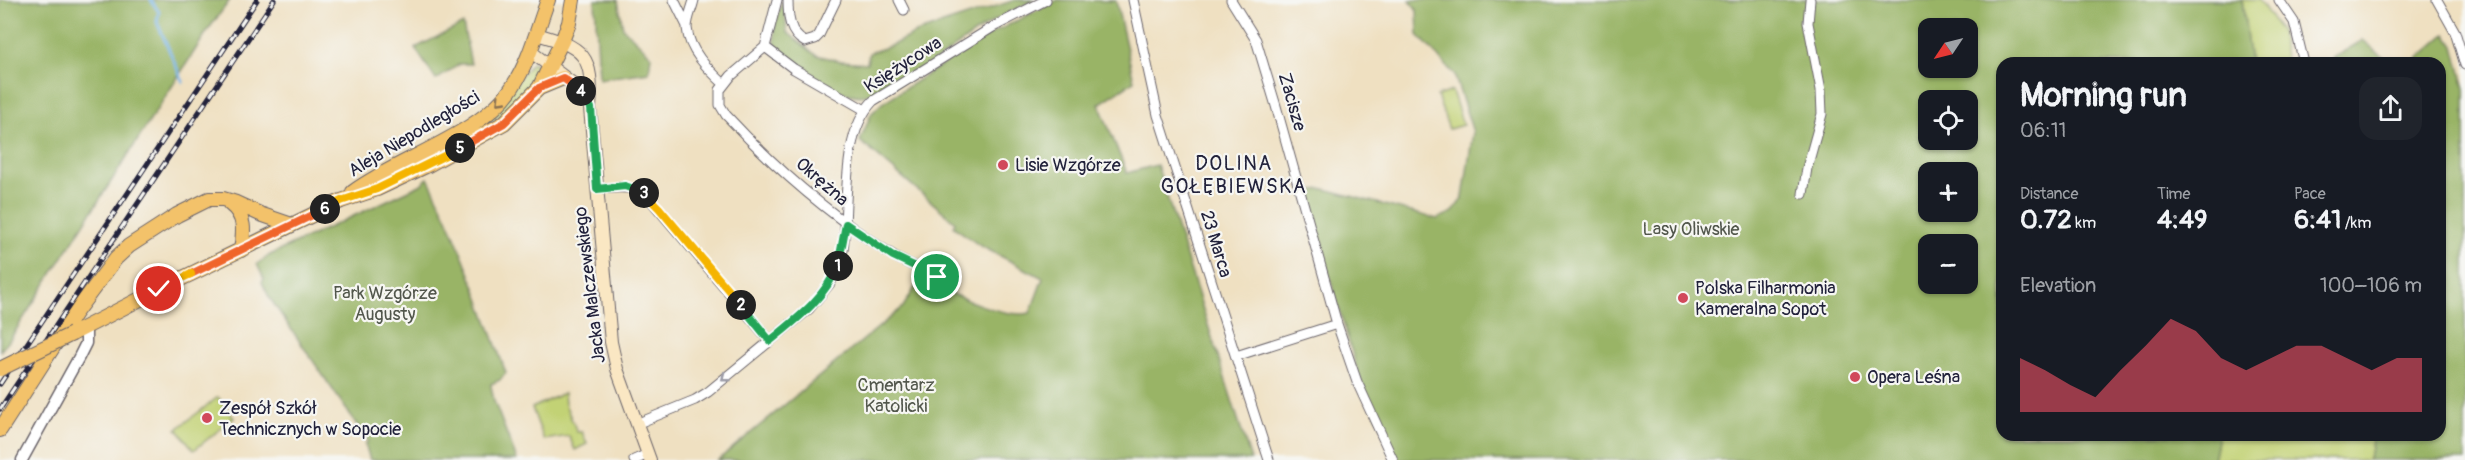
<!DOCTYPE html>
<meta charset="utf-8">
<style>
:root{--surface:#171b24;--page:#20242c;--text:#f1f3f6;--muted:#9ea1a6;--accent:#d1495b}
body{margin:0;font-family:Pangolin,sans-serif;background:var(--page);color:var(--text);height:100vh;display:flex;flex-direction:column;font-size:22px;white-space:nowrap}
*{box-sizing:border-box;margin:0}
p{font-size:20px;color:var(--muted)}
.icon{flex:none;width:33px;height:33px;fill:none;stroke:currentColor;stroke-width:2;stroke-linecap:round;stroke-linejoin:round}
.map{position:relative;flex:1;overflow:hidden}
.drawer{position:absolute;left:1996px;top:57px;width:450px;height:384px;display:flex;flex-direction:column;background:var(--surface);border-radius:18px;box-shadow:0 2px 4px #0004}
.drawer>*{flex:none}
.needle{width:39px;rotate:235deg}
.fabs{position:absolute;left:1918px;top:18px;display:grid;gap:12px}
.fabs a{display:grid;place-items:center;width:60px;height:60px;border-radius:12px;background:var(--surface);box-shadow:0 2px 4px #0004;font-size:30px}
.pin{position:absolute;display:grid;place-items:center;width:51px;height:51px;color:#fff;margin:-26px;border:3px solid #fff;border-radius:50%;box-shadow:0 2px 6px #0007}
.km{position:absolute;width:30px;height:30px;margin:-15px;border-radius:50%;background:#222;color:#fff;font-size:16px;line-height:30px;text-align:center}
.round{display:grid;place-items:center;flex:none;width:63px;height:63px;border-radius:18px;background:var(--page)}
.summary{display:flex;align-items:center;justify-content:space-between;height:102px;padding:0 24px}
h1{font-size:33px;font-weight:700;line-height:45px}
.metrics{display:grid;grid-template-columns:repeat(3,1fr);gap:9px;height:102px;padding:6px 24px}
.metrics div{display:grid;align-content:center}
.metrics b{font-size:26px;font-weight:700}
.metrics small{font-size:16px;font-weight:400}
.metrics p{font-size:16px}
.chart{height:168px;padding:12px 24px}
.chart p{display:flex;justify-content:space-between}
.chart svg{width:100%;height:108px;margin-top:6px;fill:var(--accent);opacity:.7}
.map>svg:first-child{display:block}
.green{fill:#c2d274;stroke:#727a58;stroke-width:1.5}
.forest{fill:#99b466;stroke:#5e6b50;stroke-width:1.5;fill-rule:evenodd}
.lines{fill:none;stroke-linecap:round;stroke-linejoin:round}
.stream{stroke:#76b5e9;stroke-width:3}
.minor-casing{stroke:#6a646a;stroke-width:11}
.tertiary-casing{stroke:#6a646a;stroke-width:13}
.secondary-casing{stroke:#6a646a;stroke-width:14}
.primary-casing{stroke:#6a646a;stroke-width:16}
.minor{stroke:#fff;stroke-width:9}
.tertiary{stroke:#fff;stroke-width:10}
.secondary{stroke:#fae7c3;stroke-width:12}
.primary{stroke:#f3c26a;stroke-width:14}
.rail-casing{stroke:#22223b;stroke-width:5}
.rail{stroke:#f6f6f2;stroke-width:3;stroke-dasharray:9;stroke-linecap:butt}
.primary-bridge-casing{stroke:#6a646a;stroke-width:16;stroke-linecap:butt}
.primary-bridge{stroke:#f3c26a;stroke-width:14}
.oneway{stroke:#8a7252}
.oneway2{stroke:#9c9ca7}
.split-1-casing{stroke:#fff;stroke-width:12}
.split-2-casing{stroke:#fff;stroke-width:12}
.split-3-casing{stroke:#fff;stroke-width:12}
.split-4-casing{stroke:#fff;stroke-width:12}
.split-5-casing{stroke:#fff;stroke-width:12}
.split-6-casing{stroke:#fff;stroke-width:12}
.split-7-casing{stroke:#fff;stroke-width:12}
.split-8-casing{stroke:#fff;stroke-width:12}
.split-1{stroke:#22a559;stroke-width:8}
.split-2{stroke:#22a559;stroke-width:8}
.split-3{stroke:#f5b400;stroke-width:8}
.split-4{stroke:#22a559;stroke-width:8}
.split-5{stroke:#f0652b;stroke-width:8}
.split-6{stroke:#f5b400;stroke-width:8}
.split-7{stroke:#f0652b;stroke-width:8}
.split-8{stroke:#f5b400;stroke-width:8}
.poi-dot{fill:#d1495b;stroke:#f6f6f2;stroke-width:2}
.labels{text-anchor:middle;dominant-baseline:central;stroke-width:4.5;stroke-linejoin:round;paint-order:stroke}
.street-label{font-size:18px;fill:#22223b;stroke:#f6f6f2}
.poi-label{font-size:18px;fill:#22223b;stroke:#f6f6f2;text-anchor:start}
.park-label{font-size:18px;fill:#52574c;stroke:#f6f6f2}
.neighbourhood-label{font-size:20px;letter-spacing:1.5px;fill:#22223b;stroke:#f6f6f2}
</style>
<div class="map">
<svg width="2465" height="460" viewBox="0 0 2465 460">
<rect width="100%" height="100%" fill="#f6f6f2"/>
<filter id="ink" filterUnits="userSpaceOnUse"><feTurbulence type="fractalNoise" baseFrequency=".0167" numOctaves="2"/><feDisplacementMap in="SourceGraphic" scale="12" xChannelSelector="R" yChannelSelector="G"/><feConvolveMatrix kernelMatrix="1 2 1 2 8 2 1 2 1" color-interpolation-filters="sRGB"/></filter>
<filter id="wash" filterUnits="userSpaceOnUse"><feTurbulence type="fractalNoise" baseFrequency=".008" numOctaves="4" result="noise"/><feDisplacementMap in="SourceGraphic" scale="24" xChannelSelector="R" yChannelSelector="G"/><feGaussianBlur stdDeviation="1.35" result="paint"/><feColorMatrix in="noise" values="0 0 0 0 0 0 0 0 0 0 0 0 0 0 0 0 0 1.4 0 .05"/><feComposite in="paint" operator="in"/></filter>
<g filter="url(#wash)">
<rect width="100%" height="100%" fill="#efe0c1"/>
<!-- green -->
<path class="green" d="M 2242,0 L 2259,0 L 2280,30 L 2286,63 L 2250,63 Z
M 533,62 L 540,73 C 518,105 492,123 460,143 Z
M 1452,91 L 1463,125 L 1449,129 L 1437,96 Z
M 564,393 L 565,404 L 577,432 L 582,432 L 587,444 L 575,450 L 569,436 L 544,440 L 532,408 Z
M 218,397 L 234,418 L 194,450 L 177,429 Z
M 2218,435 L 2376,435 L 2372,440 L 2369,460 L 2213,460 Z"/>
<!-- forest -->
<path class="forest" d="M 0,0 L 230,0 L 208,30 L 9,341 L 0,351 Z
M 595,0 L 618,0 L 623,28 L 651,55 L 649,72 L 599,79 Z
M 1015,0 L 1034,0 C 1021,7 1007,13 994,21 C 956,43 909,87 867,95 C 841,101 792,65 775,47 C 774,31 774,14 784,1 L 787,32 L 816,55 L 841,61 L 867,63 L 869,53 L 890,46 L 916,33 Z
M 1057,0 L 1116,1 L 1134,81 L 1099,104 L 1127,173 L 1157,165 L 1251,460 L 718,460 L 903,307 L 916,286 L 930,294 L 935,285 C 955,296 1007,319 1030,313 L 1043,278 L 979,245 L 953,226 L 955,222 L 860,141 L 871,114 L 882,103 L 989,35 Z
M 1410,0 L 2242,0 L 2250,63 L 2002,63 L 2002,435 L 2218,435 L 2213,460 L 1397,460 L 1360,380 L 1306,196 L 1312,190 L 1325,189 L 1437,219 L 1453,212 L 1463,197 L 1473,132 L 1454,74 L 1418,35 L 1417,10 ZM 1929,28 L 1968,28 L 1968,68 L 1929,68 ZM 1929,100 L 1968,100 L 1968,140 L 1929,140 ZM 1929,172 L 1968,172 L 1968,212 L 1929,212 ZM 1929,244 L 1968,244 L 1968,284 L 1929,284 Z
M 463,24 L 471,64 L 460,64 L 436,80 L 415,48 Z
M 2446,34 L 2454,46 L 2465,89 L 2465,460 L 2369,460 L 2372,440 L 2376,435 L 2440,435 L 2440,63 L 2413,63 Z
M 2363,40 L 2390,63 L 2338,63 L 2333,58 Z
M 428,178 C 460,241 482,307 506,373 L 500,380 L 491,384 L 491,386 L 494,401 L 517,460 L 370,460 L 365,444 L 368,441 L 269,297 L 262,282 L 264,279 L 257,264 L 270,255 L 420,185 Z"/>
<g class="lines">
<!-- stream -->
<path class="stream" d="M 151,0 L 159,12 L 157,22 L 183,82"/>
</g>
</g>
<g filter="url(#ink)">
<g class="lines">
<!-- minor casing -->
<g class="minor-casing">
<path id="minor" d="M 674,0 L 687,26
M 694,0 C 692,9 687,19 687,28 C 689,51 708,69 724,84
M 777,0 L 765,47 L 731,76 L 720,90 L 720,105 L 726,115 C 775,168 831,216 891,254 C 905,263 922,269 937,277
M 788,0 C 788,16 789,34 805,42 L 815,39 L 819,35 L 836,0
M 899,0 L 904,10
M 1133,0 L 1158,115 L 1269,460
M 1231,0 L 1256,40 L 1276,106 L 1337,324 L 1357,382 L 1393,460
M 2279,0 L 2294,22 L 2303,59
M 2437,0 L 2455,32 L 2465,65
M 765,47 L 794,69 L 865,110
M 597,189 C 616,188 632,184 648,197 L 770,341
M 1803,194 L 1807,168 L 1822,114 L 1821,90 L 1808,23 L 1810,0
M 1236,356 L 1337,324
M 636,424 L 695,400 L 708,392 L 809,309 L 831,282 L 843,250 C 849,205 840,135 873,101 L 993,27 L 1046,0
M 634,460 L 648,454"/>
</g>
<!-- tertiary casing -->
<g class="tertiary-casing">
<path id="tertiary" d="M 22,460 L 79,357 L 86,343 L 86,327"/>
</g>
<!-- secondary casing -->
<g class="secondary-casing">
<path id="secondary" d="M 536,34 C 584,47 594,55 590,108 L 611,342 L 617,369 L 650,460
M 530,51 L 580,89 L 590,107"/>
</g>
<!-- primary casing -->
<g class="primary-casing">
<path id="primary" d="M 539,88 L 563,78
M 353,192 C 400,157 482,135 513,86 C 530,60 537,29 548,0
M 230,204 C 246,216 244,232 241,250
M 72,334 L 152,293 L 341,201 L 377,189 L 428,165 L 504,123 L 539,88 L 562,41 L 569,23 L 573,0
M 0,430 L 75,313 L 116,258 L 129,246 L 177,215 L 209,199 L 223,199 L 236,203 L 260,214 L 292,225"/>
</g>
<!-- minor -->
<use href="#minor" class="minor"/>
<!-- tertiary -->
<use href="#tertiary" class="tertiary"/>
<!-- secondary -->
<use href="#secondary" class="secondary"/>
<!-- primary -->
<use href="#primary" class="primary"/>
<!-- rail casing -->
<g class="rail-casing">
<path id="rail" d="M 0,384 L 257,0
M 0,409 L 274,0"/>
</g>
<!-- rail -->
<use href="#rail" class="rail"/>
<!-- primary-bridge casing -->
<g class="primary-bridge-casing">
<path id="primary-bridge" d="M 0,369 L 72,334"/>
</g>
<!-- primary-bridge -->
<use href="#primary-bridge" class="primary-bridge"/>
</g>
<!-- one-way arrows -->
<defs><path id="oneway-chevron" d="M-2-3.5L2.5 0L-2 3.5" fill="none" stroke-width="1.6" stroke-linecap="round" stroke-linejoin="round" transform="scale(1.5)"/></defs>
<use class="oneway" href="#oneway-chevron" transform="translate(500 101) rotate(134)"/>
<use class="oneway2" href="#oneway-chevron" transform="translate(725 378) rotate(142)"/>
</g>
<g class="lines" filter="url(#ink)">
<!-- split-1 casing -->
<g class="split-1-casing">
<path id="split-1" d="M 838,266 L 846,224 L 893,256 L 937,277"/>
</g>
<!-- split-2 casing -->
<g class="split-2-casing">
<path id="split-2" d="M 741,305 L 770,341 C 798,318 823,300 838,266"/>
</g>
<!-- split-3 casing -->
<g class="split-3-casing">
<path id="split-3" d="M 644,193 L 659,208 L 741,305"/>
</g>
<!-- split-4 casing -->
<g class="split-4-casing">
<path id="split-4" d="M 581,91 L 591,108 L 597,189 L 625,186 L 644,193"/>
</g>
<!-- split-5 casing -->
<g class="split-5-casing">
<path id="split-5" d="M 460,148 L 504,123 L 539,88 L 563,78 L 581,91"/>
</g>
<!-- split-6 casing -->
<g class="split-6-casing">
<path id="split-6" d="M 325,209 L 341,201 L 377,189 L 460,148"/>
</g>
<!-- split-7 casing -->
<g class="split-7-casing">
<path id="split-7" d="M 191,274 L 325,209"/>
</g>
<!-- split-8 casing -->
<g class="split-8-casing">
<path id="split-8" d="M 159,289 L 191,274"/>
</g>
<!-- split-1 -->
<use href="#split-1" class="split-1"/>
<!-- split-2 -->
<use href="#split-2" class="split-2"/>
<!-- split-3 -->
<use href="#split-3" class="split-3"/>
<!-- split-4 -->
<use href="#split-4" class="split-4"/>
<!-- split-5 -->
<use href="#split-5" class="split-5"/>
<!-- split-6 -->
<use href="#split-6" class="split-6"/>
<!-- split-7 -->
<use href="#split-7" class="split-7"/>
<!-- split-8 -->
<use href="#split-8" class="split-8"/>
</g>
<!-- markers -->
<g class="poi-dot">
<circle cx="1003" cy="165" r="6"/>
<circle cx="1683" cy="298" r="6"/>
<circle cx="1855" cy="377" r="6"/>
<circle cx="207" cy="418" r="6"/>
</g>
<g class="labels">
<!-- street labels -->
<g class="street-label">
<text transform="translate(903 65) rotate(-33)">Księżycowa</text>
<text transform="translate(1292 102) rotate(74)">Zacisze</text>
<text transform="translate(414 134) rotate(-31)">Aleja Niepodległości</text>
<text transform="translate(822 182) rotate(41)">Okrężna</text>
<text transform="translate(1216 244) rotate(73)">23 Marca</text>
<text transform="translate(590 285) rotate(-97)">Jacka Malczewskiego</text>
</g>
<!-- poi labels -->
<g class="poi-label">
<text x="1015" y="165">Lisie Wzgórze</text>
<text x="1695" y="288">Polska Filharmonia<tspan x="1695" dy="21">Kameralna Sopot</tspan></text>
<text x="1867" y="377">Opera Leśna</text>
<text x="219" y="408">Zespół Szkół<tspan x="219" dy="21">Technicznych w Sopocie</tspan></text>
</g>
<!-- park labels -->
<g class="park-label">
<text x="1691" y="229">Lasy Oliwskie</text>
<text x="385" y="293">Park Wzgórze<tspan x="385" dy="21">Augusty</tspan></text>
<text x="896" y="385">Cmentarz<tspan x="896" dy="21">Katolicki</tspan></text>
</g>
<!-- neighbourhood labels -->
<g class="neighbourhood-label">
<text x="1234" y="163">DOLINA<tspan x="1234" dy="23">GOŁĘBIEWSKA</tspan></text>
</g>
</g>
</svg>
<div class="fabs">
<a><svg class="needle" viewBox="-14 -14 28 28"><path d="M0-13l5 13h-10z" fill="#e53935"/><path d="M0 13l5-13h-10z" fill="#9ea1a6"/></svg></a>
<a><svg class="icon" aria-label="locate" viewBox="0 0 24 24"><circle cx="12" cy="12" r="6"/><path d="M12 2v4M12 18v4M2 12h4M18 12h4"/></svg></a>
<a>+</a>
<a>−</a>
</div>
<div class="pin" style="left:937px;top:277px;background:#1e9e55"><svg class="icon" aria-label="arrive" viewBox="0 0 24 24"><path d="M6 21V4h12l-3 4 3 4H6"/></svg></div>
<div class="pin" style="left:159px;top:289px;background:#d93025"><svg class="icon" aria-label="check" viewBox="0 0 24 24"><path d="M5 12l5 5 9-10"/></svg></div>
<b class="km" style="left:838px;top:266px">1</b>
<b class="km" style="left:741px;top:305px">2</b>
<b class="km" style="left:644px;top:193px">3</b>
<b class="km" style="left:581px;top:91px">4</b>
<b class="km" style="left:460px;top:148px">5</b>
<b class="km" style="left:325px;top:209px">6</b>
<section class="drawer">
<div class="summary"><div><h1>Morning run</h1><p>06:11</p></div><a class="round"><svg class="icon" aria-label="share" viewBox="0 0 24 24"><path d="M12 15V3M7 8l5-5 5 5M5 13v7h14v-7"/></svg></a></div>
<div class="metrics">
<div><p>Distance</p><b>0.72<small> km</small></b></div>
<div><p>Time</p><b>4:49</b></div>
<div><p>Pace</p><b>6:41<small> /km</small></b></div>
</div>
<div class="chart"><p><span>Elevation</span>100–106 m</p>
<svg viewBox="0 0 160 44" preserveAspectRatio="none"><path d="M0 44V22L10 27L20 33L30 38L40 27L50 17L60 6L70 11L80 22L90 27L100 22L110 17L120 17L130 22L140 27L150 22L160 22V44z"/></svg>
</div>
</section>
</div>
